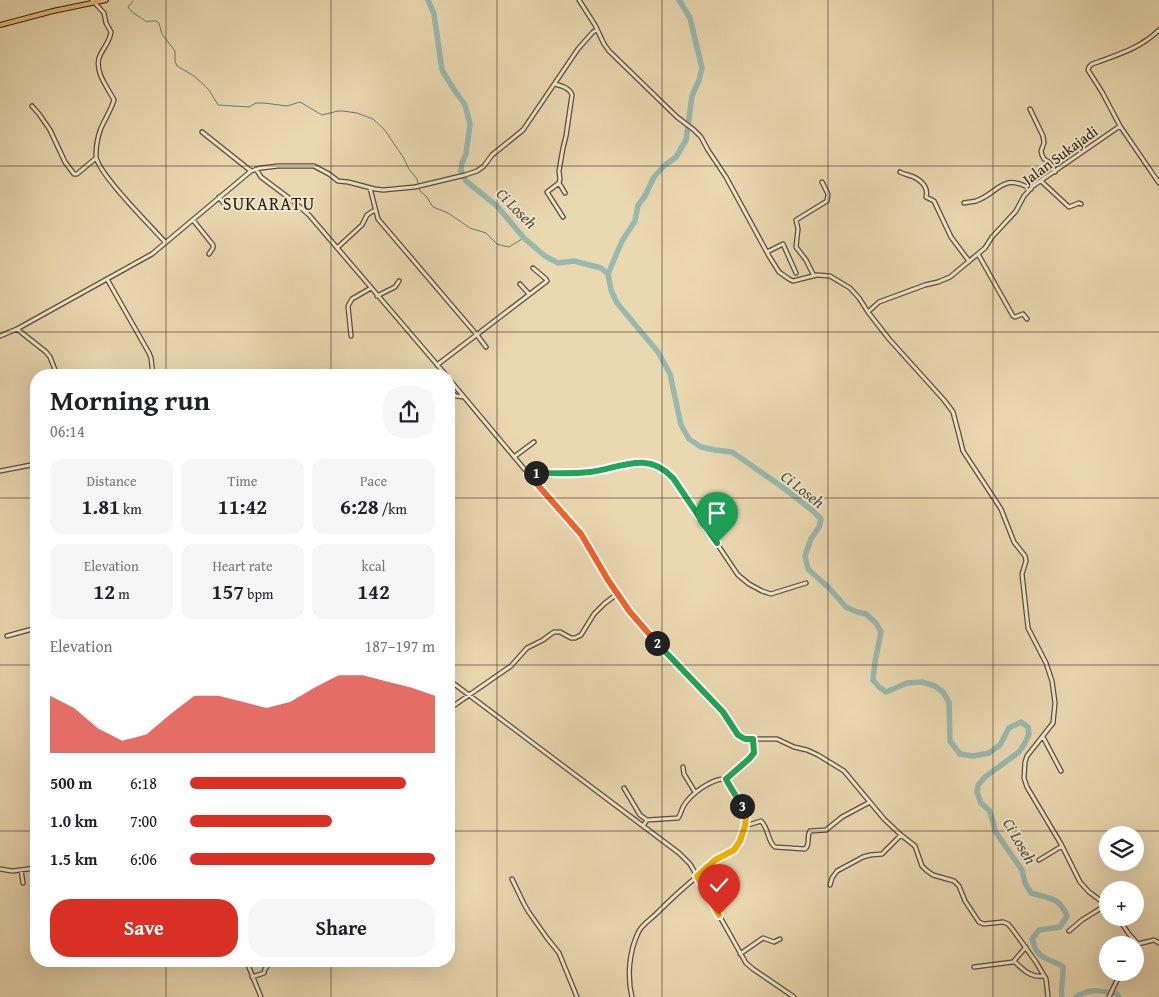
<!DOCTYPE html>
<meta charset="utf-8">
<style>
:root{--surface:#fff;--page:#f6f6f6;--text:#202124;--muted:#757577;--accent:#d93025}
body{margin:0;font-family:"Gentium Book Plus",serif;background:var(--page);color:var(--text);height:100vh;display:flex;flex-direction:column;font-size:19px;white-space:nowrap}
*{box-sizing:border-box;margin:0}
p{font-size:16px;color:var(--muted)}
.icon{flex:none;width:28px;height:28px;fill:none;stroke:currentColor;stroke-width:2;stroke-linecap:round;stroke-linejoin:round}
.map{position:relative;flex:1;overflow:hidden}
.drawer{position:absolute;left:30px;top:369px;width:425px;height:598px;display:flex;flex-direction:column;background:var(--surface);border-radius:20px;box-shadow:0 5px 20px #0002}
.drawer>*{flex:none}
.controls{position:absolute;left:1099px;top:826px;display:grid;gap:10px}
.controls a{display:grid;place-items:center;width:45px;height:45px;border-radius:50%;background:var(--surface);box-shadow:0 5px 20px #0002;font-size:25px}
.pin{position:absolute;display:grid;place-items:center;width:42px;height:42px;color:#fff;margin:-51px -21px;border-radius:50% 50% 50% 0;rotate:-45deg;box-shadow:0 0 5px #0007}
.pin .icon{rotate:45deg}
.km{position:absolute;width:25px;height:25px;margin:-12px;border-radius:50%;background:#222;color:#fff;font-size:14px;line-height:25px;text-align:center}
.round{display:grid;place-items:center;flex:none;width:52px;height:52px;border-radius:20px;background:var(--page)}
.summary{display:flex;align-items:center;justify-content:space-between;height:85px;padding:0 20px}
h1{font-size:28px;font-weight:600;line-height:38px}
.metrics{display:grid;grid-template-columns:repeat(3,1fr);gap:8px;height:85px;padding:5px 20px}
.metrics div{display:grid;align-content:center;border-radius:12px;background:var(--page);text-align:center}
.metrics b{font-size:21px;font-weight:600}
.metrics small{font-size:14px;font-weight:400}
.metrics p{font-size:14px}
.chart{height:140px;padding:10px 20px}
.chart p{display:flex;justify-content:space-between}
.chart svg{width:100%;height:90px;margin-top:5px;fill:var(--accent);opacity:.7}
.button{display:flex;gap:10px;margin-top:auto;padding:10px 20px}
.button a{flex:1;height:58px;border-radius:20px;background:var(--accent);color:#fff;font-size:20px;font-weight:600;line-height:58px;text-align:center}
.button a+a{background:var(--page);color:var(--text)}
ul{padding:0 20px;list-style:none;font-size:16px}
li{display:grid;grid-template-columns:80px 60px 1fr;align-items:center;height:38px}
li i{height:12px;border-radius:6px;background:var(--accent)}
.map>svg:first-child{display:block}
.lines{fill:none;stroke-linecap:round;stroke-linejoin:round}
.stream{stroke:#6c7b71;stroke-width:1}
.river{stroke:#98b9b0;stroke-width:5.5}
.minor-casing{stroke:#5b4c3a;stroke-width:5.5}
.major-casing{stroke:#2b1e12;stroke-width:6}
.minor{stroke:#f1e6cc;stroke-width:3}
.major{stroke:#e5bc78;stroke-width:4}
.split-1-casing{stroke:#fff;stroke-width:10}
.split-2-casing{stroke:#fff;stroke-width:10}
.split-3-casing{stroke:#fff;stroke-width:10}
.split-4-casing{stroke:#fff;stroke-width:10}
.split-1{stroke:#22a559;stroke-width:6}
.split-2{stroke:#f0652b;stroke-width:6}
.split-3{stroke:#22a559;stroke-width:6}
.split-4{stroke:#f5b400;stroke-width:6}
.grid{fill:none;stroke:#2b1e12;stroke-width:1;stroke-opacity:0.55}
.labels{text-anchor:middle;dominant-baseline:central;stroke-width:4;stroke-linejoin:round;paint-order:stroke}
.street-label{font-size:15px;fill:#2b1e12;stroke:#f1e6cc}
.water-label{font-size:16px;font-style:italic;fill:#4c4c41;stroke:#f1e6cc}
.quarter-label{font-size:18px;letter-spacing:1px;fill:#2b1e12;stroke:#f1e6cc}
</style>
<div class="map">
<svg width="1159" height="997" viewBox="0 0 1159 997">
<rect width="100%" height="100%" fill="#ead8b1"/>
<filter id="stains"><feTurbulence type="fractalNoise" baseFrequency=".004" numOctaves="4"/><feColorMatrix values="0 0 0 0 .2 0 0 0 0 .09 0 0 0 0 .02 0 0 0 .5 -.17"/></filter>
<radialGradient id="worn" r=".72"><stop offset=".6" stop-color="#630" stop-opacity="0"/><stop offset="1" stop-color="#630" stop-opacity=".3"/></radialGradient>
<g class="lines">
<!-- stream -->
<path class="stream" d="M 133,1 L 128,7 L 132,12 L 147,22 L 150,21 L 156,21 L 159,23 L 162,34 L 175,51 L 175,61 L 177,66 L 194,76 L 203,84 L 209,90 L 218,105 L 249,107 L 256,103 L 264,103 L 287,106 L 300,102 L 322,115 L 338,111 L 343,111 L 357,113 L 373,119 L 384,129 L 403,157 L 409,169 L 417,179 L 420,191 L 426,196 L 433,207 L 448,213 L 470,228 L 486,233 L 497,244 L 504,246 L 509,247 L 512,245 L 524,238"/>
<!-- river -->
<path class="river" d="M 428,0 L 434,14 L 442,70 L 453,88 L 465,105 L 470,124 L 466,154 L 462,163 L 461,171 L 466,181 L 497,206 L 524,238 L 545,256 L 558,263 L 574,261 L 601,268 L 608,274 L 611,290 L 617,303 L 658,352 L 670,374 L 681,425 L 689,439 L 701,447 L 715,450 L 732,452 L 781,486 L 813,511 L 821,519 L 819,527 L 811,539 L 805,556 L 808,569 L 829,588 L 846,607 L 857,612 L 866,614 L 876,623 L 881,632 L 875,662 L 873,680 L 879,687 L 886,692 L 907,683 L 922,682 L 935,686 L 943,692 L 949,702 L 950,741 L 960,754 L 973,756 L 989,753 L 1000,745 L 1009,728 L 1021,722 L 1028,727 L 1029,734 L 1025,743 L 1019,752 L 985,777 L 978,785 L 977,792 L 981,803 L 989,810 L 993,821 L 995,831 L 1022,870 L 1025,883 L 1031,893 C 1048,898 1060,897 1067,916 L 1060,927 L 1039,930 L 1032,939 C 1034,942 1034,948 1037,951 C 1042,960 1054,960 1063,967 C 1064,977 1060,987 1062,997
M 608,274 L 622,241 L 635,221 L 638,205 L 645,196 L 654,177 L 664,166 L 676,157 L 686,140 L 692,96 L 699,80 L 702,68 L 690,18 L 679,0
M 1076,997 C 1090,987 1102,991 1117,994 L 1119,997"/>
<!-- minor casing -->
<g class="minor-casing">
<path id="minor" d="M 92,0 L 104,13 L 106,23 L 111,32 C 110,42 102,49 99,58 C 95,73 108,88 114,100 C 111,110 105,119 101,128 C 98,136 96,147 96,155 C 95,171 152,227 165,242
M 579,0 L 595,25 L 604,44 L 609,51 L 677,117 L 694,130 L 701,137 L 708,150 L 726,177 L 769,256 L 779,272 L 789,279 L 793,281 L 817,275 L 830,276 L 850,288 L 859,298 L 868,312 L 889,339 L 944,400 L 953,412 L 959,435 L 963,451 L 1001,509 L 1014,542 L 1025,556 L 1026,561 L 1022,574 L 1028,628 L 1046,663 L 1052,681 L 1055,703 L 1053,723 L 1027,756 L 1025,762 L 1024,778 L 1027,787 L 1061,844 L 1080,882 L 1089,892 L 1108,906
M 555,84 C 562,86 570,88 572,95 L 566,136 L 563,148 L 559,171 L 560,179 L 559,183 L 565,193
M 32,106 L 39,114 L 50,130 L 65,162 L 74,174 L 77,174 L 96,158
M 1030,109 L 1043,136 L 1044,143 L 1041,151 L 1042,155 L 1044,159 L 1049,162 L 1055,172
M 1120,126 L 1102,92 L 1088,70 L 1089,67 L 1092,64 L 1098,62 C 1120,54 1142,47 1159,30
M 202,132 L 251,171
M 256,169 L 261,177 L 293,201 L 309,215 L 446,375
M 900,172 C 903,174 906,174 908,175 C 919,178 929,186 926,197 L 934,201 L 951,237 L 969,261
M 1041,181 L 1069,207 L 1079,203 L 1081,204
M 559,183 L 547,192 L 563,217
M 370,188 L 378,219 L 477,335 L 486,347
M 219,197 L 227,208
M 964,203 C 968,202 972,202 976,201 C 999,193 1002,172 1031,189
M 193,220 L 213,245 L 213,248 L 209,254
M 337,248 L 362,225 L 367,215 L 373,211 L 376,211
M 767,252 L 783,244 L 796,273
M 978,254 L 1013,316 L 1015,317 L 1023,314 L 1027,319
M 814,276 L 806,260 L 796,247 L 798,229 L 796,220 L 827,201 L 828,194 L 822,182
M 107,279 L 149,353 L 151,358 L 153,375
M 520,284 L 529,294
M 377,296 L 395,287 L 399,281
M 868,312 L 879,302 L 925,285 L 938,282 L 950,277 L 985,248 L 992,237 L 1016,211 L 1024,196 L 1033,186 L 1120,126 L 1159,183
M 17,329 L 46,352 L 50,357 L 57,375
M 0,336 L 17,329 L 152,254 L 251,171 L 261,168 L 278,166 L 314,166 L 329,174 L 338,181 L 348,182 L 375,189 L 383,190 L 415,187 L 465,175 L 477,171 L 484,166 L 492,155 L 523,130 L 578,49 L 593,32 L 597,30
M 351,336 L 348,306 L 352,299 L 371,288
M 437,365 L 547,281 L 546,279 L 533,268
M 404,375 C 411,372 417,373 424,375
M 449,379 L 536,483 L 581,534 L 608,580 L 635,619 L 723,711 L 738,735 L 745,739 L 777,739 L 794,747 L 807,750 L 818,755 L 844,771 L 884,819 L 901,835 L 915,846 L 922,866 L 926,870 L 933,875 L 954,881 L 959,886 L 965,901 L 979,922 L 984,924 L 1003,922 L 1008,924 L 1013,930 L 1036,962 L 1046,979 L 1048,997
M 449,391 L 456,396 L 464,397
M 514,457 L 534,442
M 0,471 L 36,464
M 528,473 C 549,473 570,475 590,472 C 621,468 647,449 673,478 L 738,575 L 749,584 L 762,591 L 771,594 L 806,583
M 7,636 L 36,628
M 449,680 L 679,853 L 690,864 L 697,876 L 746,963 L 753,969 L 794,997
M 449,709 L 511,666 L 527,648 L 543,640 L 551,634 L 554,632 L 560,632 L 571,638 L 575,638 L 581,635 L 594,614 L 604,604 L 617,594
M 1043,737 L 1061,771
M 683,767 L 684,774 L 695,792
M 624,788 L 640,815 L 647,820
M 643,826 L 647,820 L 678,818 C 681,814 681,811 683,807 C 690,794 712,778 726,779
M 745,826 L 761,821 C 769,828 767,841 775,847 L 805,849 C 811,844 806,837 810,831 L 826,830 L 842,817 L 870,802
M 1039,860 L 1062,846
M 0,869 L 12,871 L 36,868
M 21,870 L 23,883
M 512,879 L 524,904 L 528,911 L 547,938 L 559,953 L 577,997
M 830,885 L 832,878 L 837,871 L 863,857 L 870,855 L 882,854 L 901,835
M 1118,918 L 1129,934 L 1138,944
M 1069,931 L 1082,920 L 1106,905
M 1135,950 L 1138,944 L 1154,940 L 1159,943
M 740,954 L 763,938 L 774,942 L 780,939
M 246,960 L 261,997
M 1014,961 C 1023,970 1031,978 1044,976
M 974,967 L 1013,962 L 1026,947
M 252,977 L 264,973 L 265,969 L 269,964 L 269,960
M 632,997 C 627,977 629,952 638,933 C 641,925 650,920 656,914 C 670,900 684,887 699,875 C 704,870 710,863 716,859 C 720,856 725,856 730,853 C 740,848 745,831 746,820 C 747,806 730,792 726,779 L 752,756 C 755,751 754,745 753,739
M 1109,997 L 1121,972"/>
</g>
<!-- major casing -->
<g class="major-casing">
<path id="major" d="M 0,25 L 53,11 L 106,0"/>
</g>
<!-- minor -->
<use href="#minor" class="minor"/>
<!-- major -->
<use href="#major" class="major"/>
</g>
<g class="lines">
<!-- split-1 casing -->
<g class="split-1-casing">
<path id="split-1" d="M 536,473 C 554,473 572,474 590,472 C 621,468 647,450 673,478 L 717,543"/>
</g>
<!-- split-2 casing -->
<g class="split-2-casing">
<path id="split-2" d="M 536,473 L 528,474 L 581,534 L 608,580 L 630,612 L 657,643"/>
</g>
<!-- split-3 casing -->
<g class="split-3-casing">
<path id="split-3" d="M 657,643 L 723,712 L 738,735 L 745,739 L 753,739 L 754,753 L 749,759 L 726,779 L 728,783 L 742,806"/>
</g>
<!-- split-4 casing -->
<g class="split-4-casing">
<path id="split-4" d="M 719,915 L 697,876 L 715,860 L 734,850 L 740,841 L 745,826 L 746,816 L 742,806"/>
</g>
<!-- split-1 -->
<use href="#split-1" class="split-1"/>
<!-- split-2 -->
<use href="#split-2" class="split-2"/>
<!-- split-3 -->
<use href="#split-3" class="split-3"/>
<!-- split-4 -->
<use href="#split-4" class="split-4"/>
</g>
<!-- grid -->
<path class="grid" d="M 166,0 L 166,375M 331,0 L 331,375M 497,0 L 497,997M 662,0 L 662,997M 828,0 L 828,997M 993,0 L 993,997M 0,166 L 1159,166M 0,332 L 1159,332M 0,498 L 36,498M 449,498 L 1159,498M 0,665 L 36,665M 449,665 L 1159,665M 0,831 L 36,831M 449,831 L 1159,831M 166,960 L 166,997M 331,960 L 331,997"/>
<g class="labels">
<!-- street labels -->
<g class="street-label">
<text transform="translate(1060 155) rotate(-36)">Jalan Sukajadi</text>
</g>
<!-- water labels -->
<g class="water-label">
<text transform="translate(517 208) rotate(45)">Ci Loseh</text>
<text transform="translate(803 489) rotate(38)">Ci Loseh</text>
<text transform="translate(1020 841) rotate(60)">Ci Loseh</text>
</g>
<!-- quarter labels -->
<g class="quarter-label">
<text x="269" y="203">SUKARATU</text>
</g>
</g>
<rect width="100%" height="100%" filter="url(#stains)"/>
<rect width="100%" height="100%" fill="url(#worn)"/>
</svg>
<div class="controls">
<a><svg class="icon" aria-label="layers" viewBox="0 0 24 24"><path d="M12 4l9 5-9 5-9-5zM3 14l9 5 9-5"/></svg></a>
<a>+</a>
<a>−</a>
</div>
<div class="pin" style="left:717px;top:543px;background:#1e9e55"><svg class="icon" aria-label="arrive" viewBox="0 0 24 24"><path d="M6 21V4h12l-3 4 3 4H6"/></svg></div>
<div class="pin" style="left:719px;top:915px;background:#d93025"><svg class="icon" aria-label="check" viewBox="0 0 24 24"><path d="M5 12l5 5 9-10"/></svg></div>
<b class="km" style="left:536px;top:473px">1</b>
<b class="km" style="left:657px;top:643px">2</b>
<b class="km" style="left:742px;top:806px">3</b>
<section class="drawer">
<div class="summary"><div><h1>Morning run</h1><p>06:14</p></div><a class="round"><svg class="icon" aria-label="share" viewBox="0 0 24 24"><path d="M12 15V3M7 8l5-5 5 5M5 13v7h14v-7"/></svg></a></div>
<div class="metrics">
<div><p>Distance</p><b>1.81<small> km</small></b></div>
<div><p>Time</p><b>11:42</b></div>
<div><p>Pace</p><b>6:28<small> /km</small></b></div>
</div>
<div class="metrics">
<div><p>Elevation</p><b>12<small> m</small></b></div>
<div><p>Heart rate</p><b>157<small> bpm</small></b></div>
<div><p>kcal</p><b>142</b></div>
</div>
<div class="chart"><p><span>Elevation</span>187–197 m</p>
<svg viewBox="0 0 160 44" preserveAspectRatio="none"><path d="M0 44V16L10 22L20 32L30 38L40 35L50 25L60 16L70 16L80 19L90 22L100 19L110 12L120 6L130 6L140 9L150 12L160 16V44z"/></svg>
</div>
<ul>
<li><b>500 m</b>6:18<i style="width:88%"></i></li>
<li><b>1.0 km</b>7:00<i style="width:58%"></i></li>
<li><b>1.5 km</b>6:06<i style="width:100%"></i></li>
</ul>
<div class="button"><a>Save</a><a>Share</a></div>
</section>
</div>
